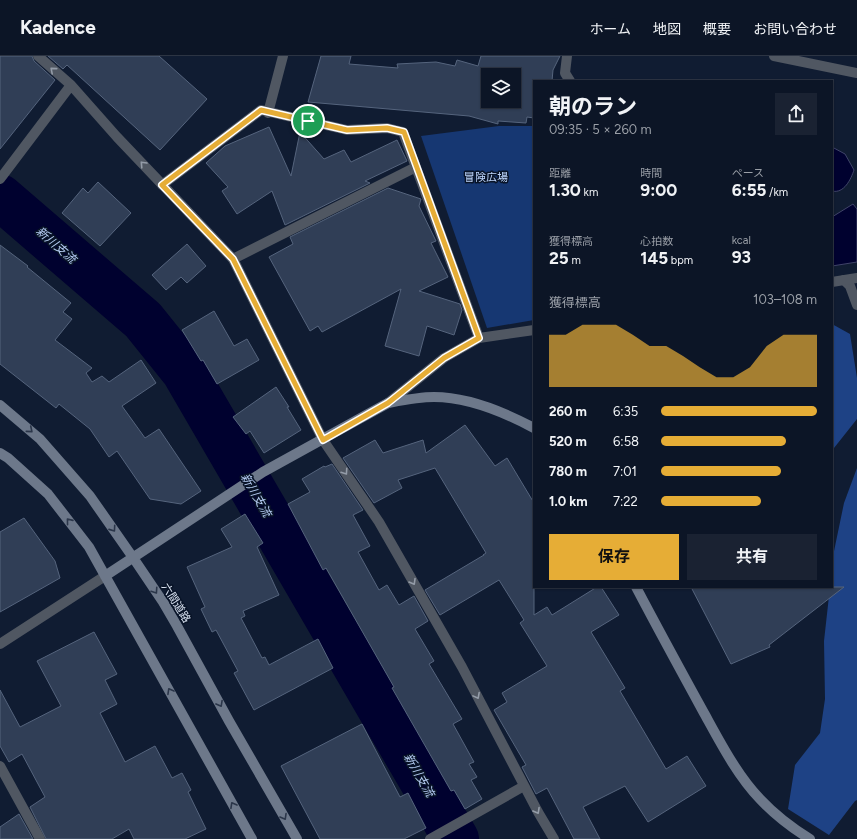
<!DOCTYPE html>
<html lang="ja">
<meta charset="utf-8">
<style>
:root{--surface:#0c1526;--page:#1a2232;--text:#f1f3f6;--muted:#9a9fa7;--line:#2c3443;--accent:#e6ad36}
body{margin:0;font-family:Figtree,"Noto Sans JP",sans-serif;background:var(--page);color:var(--text);height:100vh;display:flex;flex-direction:column;font-size:15px;white-space:nowrap}
*{box-sizing:border-box;margin:0}
p{font-size:13px;color:var(--muted)}
.icon{flex:none;width:22px;height:22px;fill:none;stroke:currentColor;stroke-width:2;stroke-linecap:round;stroke-linejoin:round}
.map{position:relative;flex:1;overflow:hidden}
.panel{position:absolute;left:533px;top:24px;width:300px;height:508px;display:flex;flex-direction:column;background:var(--surface);border-radius:0px;box-shadow:0 1px 3px #0004,0 0 0 1px var(--line)}
.panel>*{flex:none}
.controls{position:absolute;left:481px;top:12px;display:grid;gap:8px}
.controls a{display:grid;place-items:center;width:40px;height:40px;border-radius:0px;background:var(--surface);box-shadow:0 1px 3px #0004,0 0 0 1px var(--line);font-size:20px}
.pin{position:absolute;display:grid;place-items:center;width:34px;height:34px;color:#fff;margin:-17px;border:2px solid #fff;border-radius:50%;box-shadow:0 1px 4px #0007}
.round{display:grid;place-items:center;flex:none;width:42px;height:42px;border-radius:0px;background:var(--page)}
.summary{display:flex;align-items:center;justify-content:space-between;height:68px;padding:0 16px}
h1{font-size:22px;font-weight:700;line-height:30px}
.metrics{display:grid;grid-template-columns:repeat(3,1fr);gap:6px;height:68px;padding:4px 16px}
.metrics div{display:grid;align-content:center}
.metrics b{font-size:17px;font-weight:700}
.metrics small{font-size:11px;font-weight:400}
.metrics p{font-size:11px}
.chart{height:112px;padding:8px 16px}
.chart p{display:flex;justify-content:space-between}
.chart svg{width:100%;height:72px;margin-top:4px;fill:var(--accent);opacity:.7}
.primary-button{display:flex;gap:8px;margin-top:auto;padding:8px 16px}
.primary-button a{flex:1;height:46px;border-radius:0px;background:var(--accent);color:#111;font-size:16px;font-weight:700;line-height:46px;text-align:center}
.primary-button a+a{background:var(--page);color:var(--text)}
ul{padding:0 16px;list-style:none;font-size:13px}
li{display:grid;grid-template-columns:64px 48px 1fr;align-items:center;height:30px}
li i{height:10px;border-radius:5px;background:var(--accent)}
header{display:flex;align-items:center;gap:24px;box-sizing:border-box;height:56px;padding:0 20px;background:var(--surface);border-bottom:1px solid var(--line)}
header strong{font-size:19px}
nav{display:flex;gap:22px;margin-inline-start:auto;font-size:14px}
.map>svg:first-child{display:block}
.green{fill:#163772}
.forest{fill:#1e4285}
.water{fill:#00012f;stroke:#404469}
.lines{fill:none;stroke-linecap:round;stroke-linejoin:round}
.river{stroke:#00012f;stroke-width:46}
.building{fill:#303e56;stroke:#55647d;fill-rule:evenodd}
.lane{stroke:#505762;stroke-width:10}
.street{stroke:#505762;stroke-width:10}
.secondary{stroke:#6d788a;stroke-width:10}
.oneway{stroke:#949ca8}
.oneway2{stroke:#2b364a}
.route-casing{stroke:#fff;stroke-width:8}
.route{stroke:#e6ad36;stroke-width:5}
.labels{text-anchor:middle;dominant-baseline:central;stroke-width:3;stroke-linejoin:round;paint-order:stroke}
.park-label{font-size:11px;fill:#bfd6fd;stroke:#081327}
.street-label{font-size:11px;fill:#d7e0ef;stroke:#081327}
.water-label{font-size:12px;font-style:italic;fill:#b5ccf3;stroke:#081327}
</style>
<header>
<strong>Kadence</strong>
<nav><a>ホーム</a><a>地図</a><a>概要</a><a>お問い合わせ</a></nav>
</header>
<div class="map">
<svg width="857" height="783" viewBox="0 0 857 783">
<rect width="100%" height="100%" fill="#101c32"/>
<!-- green -->
<path class="green" d="M 499,70 L 534,70 L 534,264 L 487,272 L 421,80 Z"/>
<!-- forest -->
<path class="forest" d="M 832,268 L 850,278 L 857,322 L 857,363 L 834,392 L 832,389 Z
M 857,412 L 857,744 L 855,745 L 829,779 L 788,753 L 795,709 L 820,677 L 825,643 L 824,585 L 830,531 L 832,531 L 833,500 L 844,447 Z"/>
<!-- water -->
<path class="water" d="M 832,91 L 845,98 L 854,114 C 851,123 844,138 832,135 Z
M 853,148 L 857,153 L 857,206 L 832,210 L 832,161 Z"/>
<g class="lines">
<!-- river -->
<path class="river" d="M 0,141 L 143,264 L 184,315 L 456,783"/>
</g>
<!-- building -->
<path class="building" d="M 0,0 L 32,0 L 34,5 L 55,24 L 0,93 Z
M 48,0 L 159,0 L 207,43 L 160,94 L 67,9 L 63,13 Z
M 321,0 L 351,0 L 349,8 L 398,12 L 397,8 L 436,6 L 455,10 L 457,4 L 478,10 L 481,0 L 560,0 L 553,14 L 552,25 L 534,25 L 534,62 L 527,61 L 526,67 L 498,65 L 498,68 L 469,60 L 308,46 ZM 488,19 L 514,19 L 514,45 L 488,45 Z
M 269,71 L 291,120 L 300,76 L 324,103 L 344,94 L 351,106 L 397,84 L 407,105 L 365,125 L 370,127 L 285,169 L 272,135 L 237,158 L 222,135 L 228,131 L 206,107 L 225,90 Z
M 98,126 L 131,157 L 100,190 L 62,157 L 83,132 L 88,137 Z
M 388,132 L 421,143 L 419,150 L 436,185 L 431,187 L 448,221 L 419,235 L 460,248 L 462,254 L 454,279 L 427,270 L 419,300 L 385,290 L 401,233 L 322,276 L 318,270 L 310,275 L 269,201 L 293,188 L 290,181 Z
M 187,188 L 206,210 L 187,227 L 181,221 L 166,234 L 152,219 Z
M 0,189 L 28,210 L 27,211 L 71,247 L 63,256 L 72,263 L 55,284 L 92,312 L 86,317 L 92,326 L 102,320 L 109,326 L 141,304 L 156,327 L 122,350 L 145,382 L 159,373 L 201,435 L 181,448 L 150,443 L 117,395 L 109,401 L 90,373 L 59,348 L 56,352 L 0,308 Z
M 214,255 L 234,290 L 247,283 L 259,304 L 217,328 L 203,304 L 201,305 L 182,274 Z
M 276,331 L 289,351 L 287,351 L 301,374 L 264,397 L 250,375 L 246,378 L 233,361 Z
M 465,369 L 495,410 L 507,402 L 534,447 L 534,559 L 547,551 L 552,559 L 597,531 L 601,531 L 619,559 L 591,576 L 625,632 L 620,635 L 666,713 L 687,700 L 706,730 L 648,766 L 625,730 L 583,751 L 600,783 L 574,783 L 547,732 L 536,738 L 522,711 L 526,709 L 494,654 L 507,646 L 502,637 L 547,610 L 520,567 L 524,564 L 499,524 L 440,559 L 425,534 L 484,499 L 483,499 L 486,497 L 435,412 L 398,424 L 402,432 L 374,447 L 343,402 L 375,384 L 383,397 L 423,384 L 426,397 Z
M 332,408 L 363,454 L 353,459 L 370,490 L 358,496 L 379,534 L 387,529 L 399,549 L 414,540 L 428,565 L 415,573 L 434,605 L 429,608 L 462,663 L 453,668 L 474,706 L 469,708 L 477,721 L 471,724 L 482,743 L 465,753 L 454,734 L 451,735 L 392,632 L 394,631 L 326,512 L 323,514 L 288,448 L 310,436 L 302,423 L 324,410 L 325,411 Z
M 245,458 L 263,487 L 257,491 L 279,539 L 243,555 L 245,560 L 241,562 L 262,602 L 265,601 L 269,609 L 318,583 L 333,612 L 254,654 L 234,617 L 238,615 L 216,574 L 212,576 L 201,553 L 205,551 L 187,511 L 232,491 L 221,473 Z
M 24,462 L 55,505 L 60,522 L 0,556 L 0,476 Z
M 691,531 L 844,531 L 769,589 L 770,591 L 731,608 Z
M 94,576 L 117,618 L 105,624 L 117,648 L 100,657 L 125,706 L 155,690 L 172,722 L 182,717 L 191,734 L 188,736 L 206,773 L 185,783 L 134,783 L 129,773 L 112,783 L 46,783 L 30,751 L 45,741 L 22,698 L 9,706 L 0,690 L 0,634 L 20,671 L 61,650 L 37,605 Z
M 362,668 L 400,741 L 408,737 L 426,772 L 404,783 L 320,783 L 281,710 Z
M 19,758 L 33,783 L 0,783 L 0,771 Z"/>
<g class="lines">
<!-- lane -->
<path class="lane" d="M 567,0 L 565,17 L 570,25
M 268,57 L 283,0
M 162,129 L 261,54 L 347,74 L 387,72 L 403,76 L 479,282
M 233,203 L 416,111
M 844,224 L 850,230 L 857,249"/>
<!-- street -->
<path class="street" d="M 38,0 L 71,29 L 117,81 L 233,203 L 323,384 L 379,466 L 462,611 L 538,756 L 554,783
M 774,0 L 857,17
M 0,123 L 71,29
M 832,226 L 857,222
M 388,347 L 444,302 L 479,282 L 534,274
M 0,588 L 105,520
M 0,710 L 40,783
M 430,783 L 524,730"/>
<!-- secondary -->
<path class="secondary" d="M 0,349 L 40,383 L 90,440 L 134,503 L 163,546 L 177,570 L 229,665 L 297,783
M 0,397 L 8,402 L 48,438 L 89,491 L 252,783
M 105,520 L 263,416 L 388,347 C 404,344 419,341 434,341 C 469,341 504,356 534,372
M 636,531 C 658,573 681,615 704,657 C 720,686 737,719 760,743 C 775,759 792,772 810,783"/>
</g>
<!-- one-way arrows -->
<defs><path id="oneway-chevron" d="M-2-3.5L2.5 0L-2 3.5" fill="none" stroke-width="1.6" stroke-linecap="round" stroke-linejoin="round"/></defs>
<g class="oneway">
<use href="#oneway-chevron" transform="translate(53 14) rotate(-139)"/>
<use href="#oneway-chevron" transform="translate(143 108) rotate(-133)"/>
<use href="#oneway-chevron" transform="translate(345 416) rotate(56)"/>
<use href="#oneway-chevron" transform="translate(413 526) rotate(60)"/>
<use href="#oneway-chevron" transform="translate(477 640) rotate(62)"/>
<use href="#oneway-chevron" transform="translate(537 755) rotate(61)"/>
</g>
<g class="oneway2">
<use href="#oneway-chevron" transform="translate(30 374) rotate(40)"/>
<use href="#oneway-chevron" transform="translate(69 465) rotate(-129)"/>
<use href="#oneway-chevron" transform="translate(113 473) rotate(55)"/>
<use href="#oneway-chevron" transform="translate(155 535) rotate(56)"/>
<use href="#oneway-chevron" transform="translate(170 635) rotate(-119)"/>
<use href="#oneway-chevron" transform="translate(220 648) rotate(61)"/>
<use href="#oneway-chevron" transform="translate(233 749) rotate(-119)"/>
<use href="#oneway-chevron" transform="translate(284 761) rotate(60)"/>
</g>
<g class="lines">
<!-- route casing -->
<g class="route-casing">
<path id="route" d="M 261,54 L 347,74 L 387,72 L 404,76 L 479,282 L 444,302 L 388,347 L 323,384 L 233,203 L 162,129 Z"/>
</g>
<!-- route -->
<use href="#route" class="route"/>
</g>
<g class="labels">
<!-- park labels -->
<g class="park-label">
<text x="486" y="121">冒険広場</text>
</g>
<!-- street labels -->
<g class="street-label">
<text transform="translate(176 547) rotate(58)">六間道路</text>
</g>
<!-- water labels -->
<g class="water-label">
<text transform="translate(56 189) rotate(41)">新川支流</text>
<text transform="translate(256 439) rotate(60)">新川支流</text>
<text transform="translate(419 719) rotate(60)">新川支流</text>
</g>
</g>
</svg>
<div class="controls">
<a><svg class="icon" aria-label="layers" viewBox="0 0 24 24"><path d="M12 4l9 5-9 5-9-5zM3 14l9 5 9-5"/></svg></a>
</div>
<div class="pin" style="left:308px;top:65px;background:#1e9e55"><svg class="icon" aria-label="arrive" viewBox="0 0 24 24"><path d="M6 21V4h12l-3 4 3 4H6"/></svg></div>
<section class="panel">
<div class="summary"><div><h1>朝のラン</h1><p>09:35 · 5 × 260 m</p></div><a class="round"><svg class="icon" aria-label="share" viewBox="0 0 24 24"><path d="M12 15V3M7 8l5-5 5 5M5 13v7h14v-7"/></svg></a></div>
<div class="metrics">
<div><p>距離</p><b>1.30<small> km</small></b></div>
<div><p>時間</p><b>9:00</b></div>
<div><p>ペース</p><b>6:55<small> /km</small></b></div>
</div>
<div class="metrics">
<div><p>獲得標高</p><b>25<small> m</small></b></div>
<div><p>心拍数</p><b>145<small> bpm</small></b></div>
<div><p>kcal</p><b>93</b></div>
</div>
<div class="chart"><p><span>獲得標高</span>103–108 m</p>
<svg viewBox="0 0 160 44" preserveAspectRatio="none"><path d="M0 44V12L10 12L20 6L30 6L40 6L50 12L60 19L70 19L80 25L90 32L100 38L110 38L120 32L130 19L140 12L150 12L160 12V44z"/></svg>
</div>
<ul>
<li><b>260 m</b>6:35<i style="width:100%"></i></li>
<li><b>520 m</b>6:58<i style="width:80%"></i></li>
<li><b>780 m</b>7:01<i style="width:77%"></i></li>
<li><b>1.0 km</b>7:22<i style="width:64%"></i></li>
</ul>
<div class="primary-button"><a>保存</a><a>共有</a></div>
</section>
</div>
